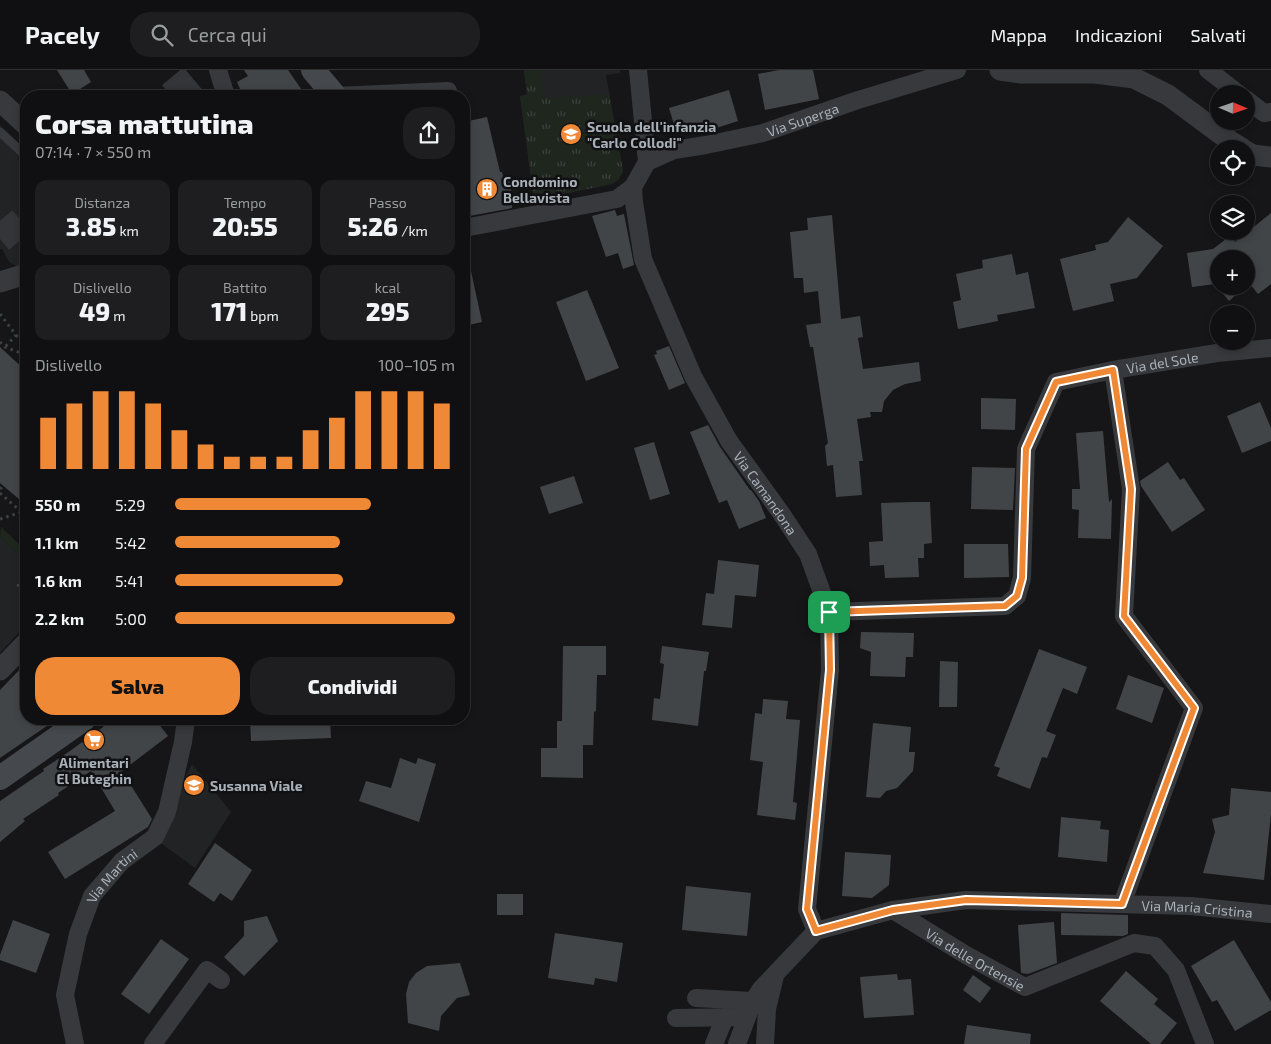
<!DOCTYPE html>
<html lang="it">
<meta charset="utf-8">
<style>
:root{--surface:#101012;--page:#1e1e20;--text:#f1f3f6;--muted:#9c9d9f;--line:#303032;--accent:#f08936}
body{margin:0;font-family:"Exo 2",sans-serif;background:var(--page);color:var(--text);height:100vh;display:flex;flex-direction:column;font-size:19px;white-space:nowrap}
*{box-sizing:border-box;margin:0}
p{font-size:16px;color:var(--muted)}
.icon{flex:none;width:28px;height:28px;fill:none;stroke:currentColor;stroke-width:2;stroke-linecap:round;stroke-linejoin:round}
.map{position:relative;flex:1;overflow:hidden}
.sheet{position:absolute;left:20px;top:20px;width:450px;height:635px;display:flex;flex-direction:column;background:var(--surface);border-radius:20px;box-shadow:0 2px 8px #0003,0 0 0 1px var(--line)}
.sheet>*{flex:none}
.needle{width:32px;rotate:92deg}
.tools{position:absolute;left:1210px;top:15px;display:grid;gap:10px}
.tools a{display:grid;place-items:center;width:45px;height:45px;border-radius:50%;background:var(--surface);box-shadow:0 2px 8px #0003,0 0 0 1px var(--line);font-size:25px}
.pin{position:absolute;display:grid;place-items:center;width:42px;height:42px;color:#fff;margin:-21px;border-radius:10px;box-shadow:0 2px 8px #0006}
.round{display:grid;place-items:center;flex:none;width:52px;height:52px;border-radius:20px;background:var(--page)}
.overview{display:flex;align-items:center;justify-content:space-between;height:85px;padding:0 15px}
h1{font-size:28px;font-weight:800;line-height:38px}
.metrics{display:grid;grid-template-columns:repeat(3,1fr);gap:8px;height:85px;padding:5px 15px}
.metrics div{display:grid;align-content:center;border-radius:12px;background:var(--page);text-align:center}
.metrics b{font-size:25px;font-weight:800}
.metrics small{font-size:14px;font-weight:400}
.metrics p{font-size:14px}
.chart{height:140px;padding:10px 15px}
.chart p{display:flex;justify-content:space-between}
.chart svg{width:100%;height:90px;margin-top:5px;stroke:var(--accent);stroke-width:6}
.primary-button{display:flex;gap:10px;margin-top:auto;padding:10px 15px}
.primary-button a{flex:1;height:58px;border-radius:20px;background:var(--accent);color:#111;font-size:20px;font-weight:800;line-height:58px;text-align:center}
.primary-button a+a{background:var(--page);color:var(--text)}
ul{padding:0 15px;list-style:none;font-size:16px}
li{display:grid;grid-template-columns:80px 60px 1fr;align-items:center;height:38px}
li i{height:12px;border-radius:6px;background:var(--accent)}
header{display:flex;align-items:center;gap:30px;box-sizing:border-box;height:70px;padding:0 25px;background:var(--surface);border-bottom:1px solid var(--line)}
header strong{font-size:24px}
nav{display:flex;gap:28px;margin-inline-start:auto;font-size:18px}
.search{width:350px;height:45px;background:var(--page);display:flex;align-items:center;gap:12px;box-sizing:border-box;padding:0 18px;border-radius:20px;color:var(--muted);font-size:19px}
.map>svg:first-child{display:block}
.built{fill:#222325}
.grass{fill:url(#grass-tufts)}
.building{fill:#424548}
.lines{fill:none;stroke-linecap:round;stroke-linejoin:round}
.primary-tunnel{stroke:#333538;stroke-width:28;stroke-dasharray:28 14;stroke-linecap:butt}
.path{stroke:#3d4144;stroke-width:3;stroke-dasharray:2.5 4;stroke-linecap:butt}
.service{stroke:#37393d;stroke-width:9}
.minor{stroke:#37393d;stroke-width:18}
.tertiary{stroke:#37393d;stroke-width:21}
.secondary{stroke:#45494d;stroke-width:24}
.route-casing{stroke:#fff;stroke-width:10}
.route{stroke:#f08936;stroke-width:6}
.labels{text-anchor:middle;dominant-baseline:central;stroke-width:5;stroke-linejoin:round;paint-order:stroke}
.street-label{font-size:14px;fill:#a8b0b8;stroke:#111113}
.poi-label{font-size:14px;font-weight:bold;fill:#a8b0b8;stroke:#111113;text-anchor:start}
</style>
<header>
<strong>Pacely</strong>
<div class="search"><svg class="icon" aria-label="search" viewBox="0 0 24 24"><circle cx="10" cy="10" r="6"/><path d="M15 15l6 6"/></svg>Cerca qui</div>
<nav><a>Mappa</a><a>Indicazioni</a><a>Salvati</a></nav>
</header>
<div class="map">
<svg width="1271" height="974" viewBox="0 0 1271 974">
<defs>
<pattern id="grass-tufts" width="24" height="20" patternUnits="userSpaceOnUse" patternTransform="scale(1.25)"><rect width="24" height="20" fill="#1f261e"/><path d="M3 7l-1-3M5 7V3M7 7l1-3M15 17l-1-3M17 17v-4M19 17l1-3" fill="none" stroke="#3d433d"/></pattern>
</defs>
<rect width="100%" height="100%" fill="#161618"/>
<!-- built -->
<path class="built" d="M 524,0 L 620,0 L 620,3 L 606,5 L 623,101 L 619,109 L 612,114 L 534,130 L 520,26 L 527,25 Z
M 0,55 L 20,75 L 22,83 L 18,88 L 22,97 L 26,100 L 26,194 L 20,198 L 9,192 L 2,179 L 0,179 Z
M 0,467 L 26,491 L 26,555 L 0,583 Z
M 192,694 L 231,742 L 195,798 L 155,769 Z"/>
<!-- grass -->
<path class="grass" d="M 524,0 L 540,0 L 544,28 L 609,24 L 623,101 L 619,109 L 612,114 L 534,130 L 520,26 L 527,25 Z
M 1,457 L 26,481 L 26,491 L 0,467 Z"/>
<!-- building -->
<path class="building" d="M 57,0 L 84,0 L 91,12 L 72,24 Z
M 244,0 L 288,0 L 306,26 L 243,26 L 237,12 L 248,6 Z
M 779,0 L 813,0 L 819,29 L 765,40 L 758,4 Z
M 729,20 L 738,51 L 704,62 L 701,54 L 676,61 L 669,38 Z
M 487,47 L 500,102 L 502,102 L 503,106 L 510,106 L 512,138 L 464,147 L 464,52 Z
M 615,140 L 617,146 L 624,144 L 634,195 L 623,199 L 618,183 L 606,187 L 592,146 Z
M 1271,143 L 1271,214 L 1258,224 L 1250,214 L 1246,216 L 1246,189 L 1219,189 L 1219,216 L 1246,216 L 1229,231 L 1215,214 L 1192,217 L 1187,183 L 1213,179 L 1230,166 L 1235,172 Z
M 832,145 L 841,249 L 860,246 L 863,267 L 858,268 L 863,299 L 919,292 L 921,311 L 905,314 L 893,320 L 884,331 L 882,342 L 870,342 L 871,347 L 857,349 L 863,391 L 859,391 L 862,425 L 836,427 L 833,395 L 827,396 L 825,376 L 828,373 L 813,277 L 810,277 L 806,255 L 821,253 L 818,221 L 804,223 L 803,208 L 794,208 L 790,162 L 808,160 L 807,148 Z
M 1128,147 L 1163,176 L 1137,208 L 1110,214 L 1114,231 L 1073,241 L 1060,189 L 1096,180 L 1095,175 L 1108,172 Z
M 1012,184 L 1016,205 L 1028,202 L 1035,238 L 997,245 L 998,251 L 958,259 L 953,232 L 961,230 L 956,204 L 983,198 L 982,190 Z
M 471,201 L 482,252 L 464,256 L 464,202 Z
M 587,220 L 619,298 L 586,311 L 556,232 Z
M 669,276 L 685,313 L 669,320 L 654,285 L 657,284 L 656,281 Z
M 0,277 L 26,301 L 26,435 L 0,413 Z
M 981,328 L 1016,329 L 1015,360 L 981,359 Z
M 1260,332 L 1271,358 L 1271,371 L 1242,383 L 1227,346 Z
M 708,355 L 720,377 L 750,420 L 751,420 L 759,431 L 766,448 L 739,459 L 727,430 L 719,433 L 690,362 Z
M 1103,361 L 1109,432 L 1112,429 L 1111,469 L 1078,468 L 1079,440 L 1072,439 L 1072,419 L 1080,419 L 1076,363 Z
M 654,372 L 670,424 L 650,430 L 634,378 Z
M 1168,392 L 1180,410 L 1184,408 L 1205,440 L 1172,462 L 1141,416 L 1140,411 Z
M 972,397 L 1015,398 L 1013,440 L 971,439 Z
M 574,406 L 583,433 L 549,444 L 540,417 Z
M 912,432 L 930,432 L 932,473 L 924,474 L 924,488 L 918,488 L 919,507 L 885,508 L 884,495 L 870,496 L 869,472 L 883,471 L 881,433 Z
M 964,474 L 1008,474 L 1009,507 L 964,508 Z
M 718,490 L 759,495 L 756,527 L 735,525 L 732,558 L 702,555 L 706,523 L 714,524 Z
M 861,562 L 914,563 L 913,587 L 906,587 L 905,607 L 870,606 L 871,582 L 860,578 Z
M 563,576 L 606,576 L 606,605 L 597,605 L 596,641 L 594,642 L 593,675 L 583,675 L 583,708 L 541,707 L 541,678 L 557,678 L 557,651 L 562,651 Z
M 662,576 L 709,582 L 706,601 L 704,601 L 698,656 L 652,650 L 654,628 L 660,629 L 664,594 L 660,593 Z
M 1039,579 L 1087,597 L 1077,624 L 1063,618 L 1046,661 L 1056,665 L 1047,688 L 1042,687 L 1030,719 L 997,706 L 1000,698 L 994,696 Z
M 940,591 L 958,592 L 957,637 L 939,637 Z
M 26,593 L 26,649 L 57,649 L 0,688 L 0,620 Z
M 1128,605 L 1164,618 L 1152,653 L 1116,639 Z
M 763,629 L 788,631 L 786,649 L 800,650 L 793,732 L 797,733 L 795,750 L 757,745 L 763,692 L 750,690 L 755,643 L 762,644 Z
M 114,649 L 155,649 L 168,666 L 122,701 L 152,749 L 148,757 L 65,809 L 48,782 L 115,741 L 91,701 L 58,723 L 59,725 L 23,749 L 25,751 L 0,772 L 0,731 L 44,701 L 43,699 L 70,681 Z
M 250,649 L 330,649 L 331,668 L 251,671 Z
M 873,653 L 911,657 L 909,682 L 915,682 L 913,701 L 897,718 L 886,721 L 880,728 L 866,727 Z
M 400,688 L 416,694 L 418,688 L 436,694 L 419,752 L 359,731 L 366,711 L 391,718 Z
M 1231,718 L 1271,722 L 1271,744 L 1264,810 L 1203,803 L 1215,762 L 1212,749 L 1229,745 Z
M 1061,747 L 1101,751 L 1100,759 L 1109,760 L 1107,792 L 1058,787 Z
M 215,773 L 252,800 L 232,831 L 220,823 L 214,832 L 188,814 Z
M 845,782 L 891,785 L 889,815 L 872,828 L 842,826 Z
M 686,816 L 751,823 L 747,866 L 682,860 Z
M 497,824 L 523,824 L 523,845 L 497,845 Z
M 1061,843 L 1128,845 L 1128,864 L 1123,866 L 1061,865 Z
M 267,846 L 278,871 L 244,906 L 224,887 L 244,866 L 244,851 Z
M 13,850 L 50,864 L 36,903 L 0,890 L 0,885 Z
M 1054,852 L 1057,893 L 1028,904 L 1021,903 L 1018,855 Z
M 555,863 L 623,873 L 617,912 L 595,908 L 594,915 L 548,908 Z
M 161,869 L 189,889 L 149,944 L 121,924 Z
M 1234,870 L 1271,932 L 1271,940 L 1235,961 L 1217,930 L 1212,932 L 1191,896 Z
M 460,893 L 470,925 L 457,928 L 441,946 L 439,961 L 408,953 L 406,924 L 409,912 L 416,903 L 427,896 Z
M 1126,901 L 1158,929 L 1154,934 L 1177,953 L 1160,974 L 1151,974 L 1100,931 Z
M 897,904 L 898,910 L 911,909 L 914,945 L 864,948 L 860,907 Z
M 973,905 L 991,918 L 980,933 L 963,920 Z
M 967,955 L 1031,964 L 1030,974 L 964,974 Z"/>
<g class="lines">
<!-- primary-tunnel -->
<path class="primary-tunnel" d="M 171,26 L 202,0
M 0,169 L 26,147"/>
<!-- path -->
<path class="path" d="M 0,244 L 16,265 L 5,277
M 16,265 L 26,277
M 0,272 L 5,277 L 26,285
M 21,342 L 20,345 L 22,357 L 26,360
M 0,419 L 3,416
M 0,423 L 26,446
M 0,449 L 22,442 L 26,436
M 17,516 L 26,512"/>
<!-- service -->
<path class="service" d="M 0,62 L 26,86"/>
<!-- minor -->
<g class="minor">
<path d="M 218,0 L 226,26"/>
<path id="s1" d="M 638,0 L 647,92 L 633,117 L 634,132 L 643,189 L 693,306 L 729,371 L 781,443 L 808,484 L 829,542 L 830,600 L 807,839 L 816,861"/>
<path d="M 1208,0 L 1239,24"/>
<path d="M 335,26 L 448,21"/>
<path d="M 1246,29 L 1264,43 L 1271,42"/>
<path id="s2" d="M 647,92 L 674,80 L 706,75 L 763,63 L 855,31 L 957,0"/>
<path d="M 464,158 L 617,129 L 633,117"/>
<path id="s3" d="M 1113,300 L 1217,283 L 1271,278"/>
<path d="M 829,542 L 1005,536 L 1017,526 L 1022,508 L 1026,379 L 1056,312 L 1113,300 L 1131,419 L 1124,546 L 1194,638 L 1122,834"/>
<path id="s4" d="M 893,840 L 966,885 L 1025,917 L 1134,873 L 1155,876 L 1176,900 L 1205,974"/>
<path d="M 696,928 L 753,931"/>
<path d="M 676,948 L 747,947"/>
<path id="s5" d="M 75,974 L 65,925 L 78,864 L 92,826 L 122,791 L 155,767 L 167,742 L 183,672 L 186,649"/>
<path d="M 153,974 L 207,900 L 221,910"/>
<path d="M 714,974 L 725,947"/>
<path id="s6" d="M 737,974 L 753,931 L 761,919 L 816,861 L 893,840 L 966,830 L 1191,836 L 1271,844"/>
<path d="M 765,974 L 767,939 L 775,906"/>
</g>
<!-- tertiary -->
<path class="tertiary" d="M 1000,0 L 1021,3 L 1095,3 L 1134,8 L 1168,25 L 1230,71 L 1243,79
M 0,31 L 26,55
M 1246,81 L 1253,85 L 1271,87
M 0,212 L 26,204
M 0,600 L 26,573"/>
<!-- secondary -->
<path class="secondary" d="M 313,0 L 335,26
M 0,708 L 84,649"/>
</g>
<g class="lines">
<!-- route casing -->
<g class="route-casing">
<path id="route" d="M 1113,300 L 1131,419 L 1124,546 L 1194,638 L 1122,834 L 966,830 L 893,840 L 816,861 L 807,839 L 830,600 L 829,542 L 1005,536 L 1017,526 L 1022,508 L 1026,379 L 1056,312 Z"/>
</g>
<!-- route -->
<use href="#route" class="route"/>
</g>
<!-- icons -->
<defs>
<g id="school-disc" transform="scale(1.125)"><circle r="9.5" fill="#f08936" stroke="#111113"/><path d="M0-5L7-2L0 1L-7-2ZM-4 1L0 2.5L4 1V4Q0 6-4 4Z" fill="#fff"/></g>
<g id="building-disc" transform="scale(1.125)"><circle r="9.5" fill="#f08936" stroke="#111113"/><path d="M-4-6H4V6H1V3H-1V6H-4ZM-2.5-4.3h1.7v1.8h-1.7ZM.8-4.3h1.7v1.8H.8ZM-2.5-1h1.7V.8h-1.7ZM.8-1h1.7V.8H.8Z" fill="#fff"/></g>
<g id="supermarket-disc" transform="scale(1.125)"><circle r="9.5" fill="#f08936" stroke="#111113"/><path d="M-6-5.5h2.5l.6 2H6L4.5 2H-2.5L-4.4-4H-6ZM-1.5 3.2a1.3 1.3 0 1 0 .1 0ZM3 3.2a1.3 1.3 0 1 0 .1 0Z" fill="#fff"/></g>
</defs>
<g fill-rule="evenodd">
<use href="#school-disc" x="571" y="64"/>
<use href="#building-disc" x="487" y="119"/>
<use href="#supermarket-disc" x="94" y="670"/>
<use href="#school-disc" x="194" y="715"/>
</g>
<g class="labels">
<!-- street labels -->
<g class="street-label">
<text stroke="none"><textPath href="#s2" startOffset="162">Via Superga</textPath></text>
<text stroke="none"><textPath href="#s3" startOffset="50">Via del Sole</textPath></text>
<text stroke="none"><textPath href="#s1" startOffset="459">Via Camandona</textPath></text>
<text stroke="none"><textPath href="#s5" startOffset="181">Via Martini</textPath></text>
<text stroke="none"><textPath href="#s6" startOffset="525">Via Maria Cristina</textPath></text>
<text stroke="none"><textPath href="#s4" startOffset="96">Via delle Ortensie</textPath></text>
</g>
<!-- poi labels -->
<g class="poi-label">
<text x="587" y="56">Scuola dell'infanzia<tspan x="587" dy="16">"Carlo Collodi"</tspan></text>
<text x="503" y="111">Condomino<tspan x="503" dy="16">Bellavista</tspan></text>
<text x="94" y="692" text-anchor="middle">Alimentari<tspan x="94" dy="16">El Buteghin</tspan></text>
<text x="210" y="715">Susanna Viale</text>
</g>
</g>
</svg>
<div class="tools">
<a><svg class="needle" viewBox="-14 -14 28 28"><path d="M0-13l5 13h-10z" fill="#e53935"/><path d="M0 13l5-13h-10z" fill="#9c9d9f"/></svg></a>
<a><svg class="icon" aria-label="locate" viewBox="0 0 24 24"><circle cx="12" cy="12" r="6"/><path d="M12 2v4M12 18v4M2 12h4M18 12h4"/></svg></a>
<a><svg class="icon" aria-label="layers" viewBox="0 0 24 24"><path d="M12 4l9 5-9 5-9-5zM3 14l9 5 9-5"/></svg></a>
<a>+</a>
<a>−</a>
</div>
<div class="pin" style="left:829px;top:542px;background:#1e9e55"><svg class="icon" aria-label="arrive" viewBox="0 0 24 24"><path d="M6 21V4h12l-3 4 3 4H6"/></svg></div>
<section class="sheet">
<div class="overview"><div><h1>Corsa mattutina</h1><p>07:14 · 7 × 550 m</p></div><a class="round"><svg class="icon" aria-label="share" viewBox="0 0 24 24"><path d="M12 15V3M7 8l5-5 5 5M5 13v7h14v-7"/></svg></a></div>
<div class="metrics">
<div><p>Distanza</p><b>3.85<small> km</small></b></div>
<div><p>Tempo</p><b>20:55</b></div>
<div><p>Passo</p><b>5:26<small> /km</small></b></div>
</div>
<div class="metrics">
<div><p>Dislivello</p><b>49<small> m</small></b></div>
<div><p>Battito</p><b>171<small> bpm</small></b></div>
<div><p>kcal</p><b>295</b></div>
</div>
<div class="chart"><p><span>Dislivello</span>100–105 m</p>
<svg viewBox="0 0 160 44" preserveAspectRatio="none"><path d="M5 44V19M15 44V12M25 44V6M35 44V6M45 44V12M55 44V25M65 44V32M75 44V38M85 44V38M95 44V38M105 44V25M115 44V19M125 44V6M135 44V6M145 44V6M155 44V12"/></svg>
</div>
<ul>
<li><b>550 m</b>5:29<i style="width:70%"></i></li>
<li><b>1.1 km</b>5:42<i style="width:59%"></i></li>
<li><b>1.6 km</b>5:41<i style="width:60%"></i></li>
<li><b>2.2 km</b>5:00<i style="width:100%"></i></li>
</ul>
<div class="primary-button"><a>Salva</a><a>Condividi</a></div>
</section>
</div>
